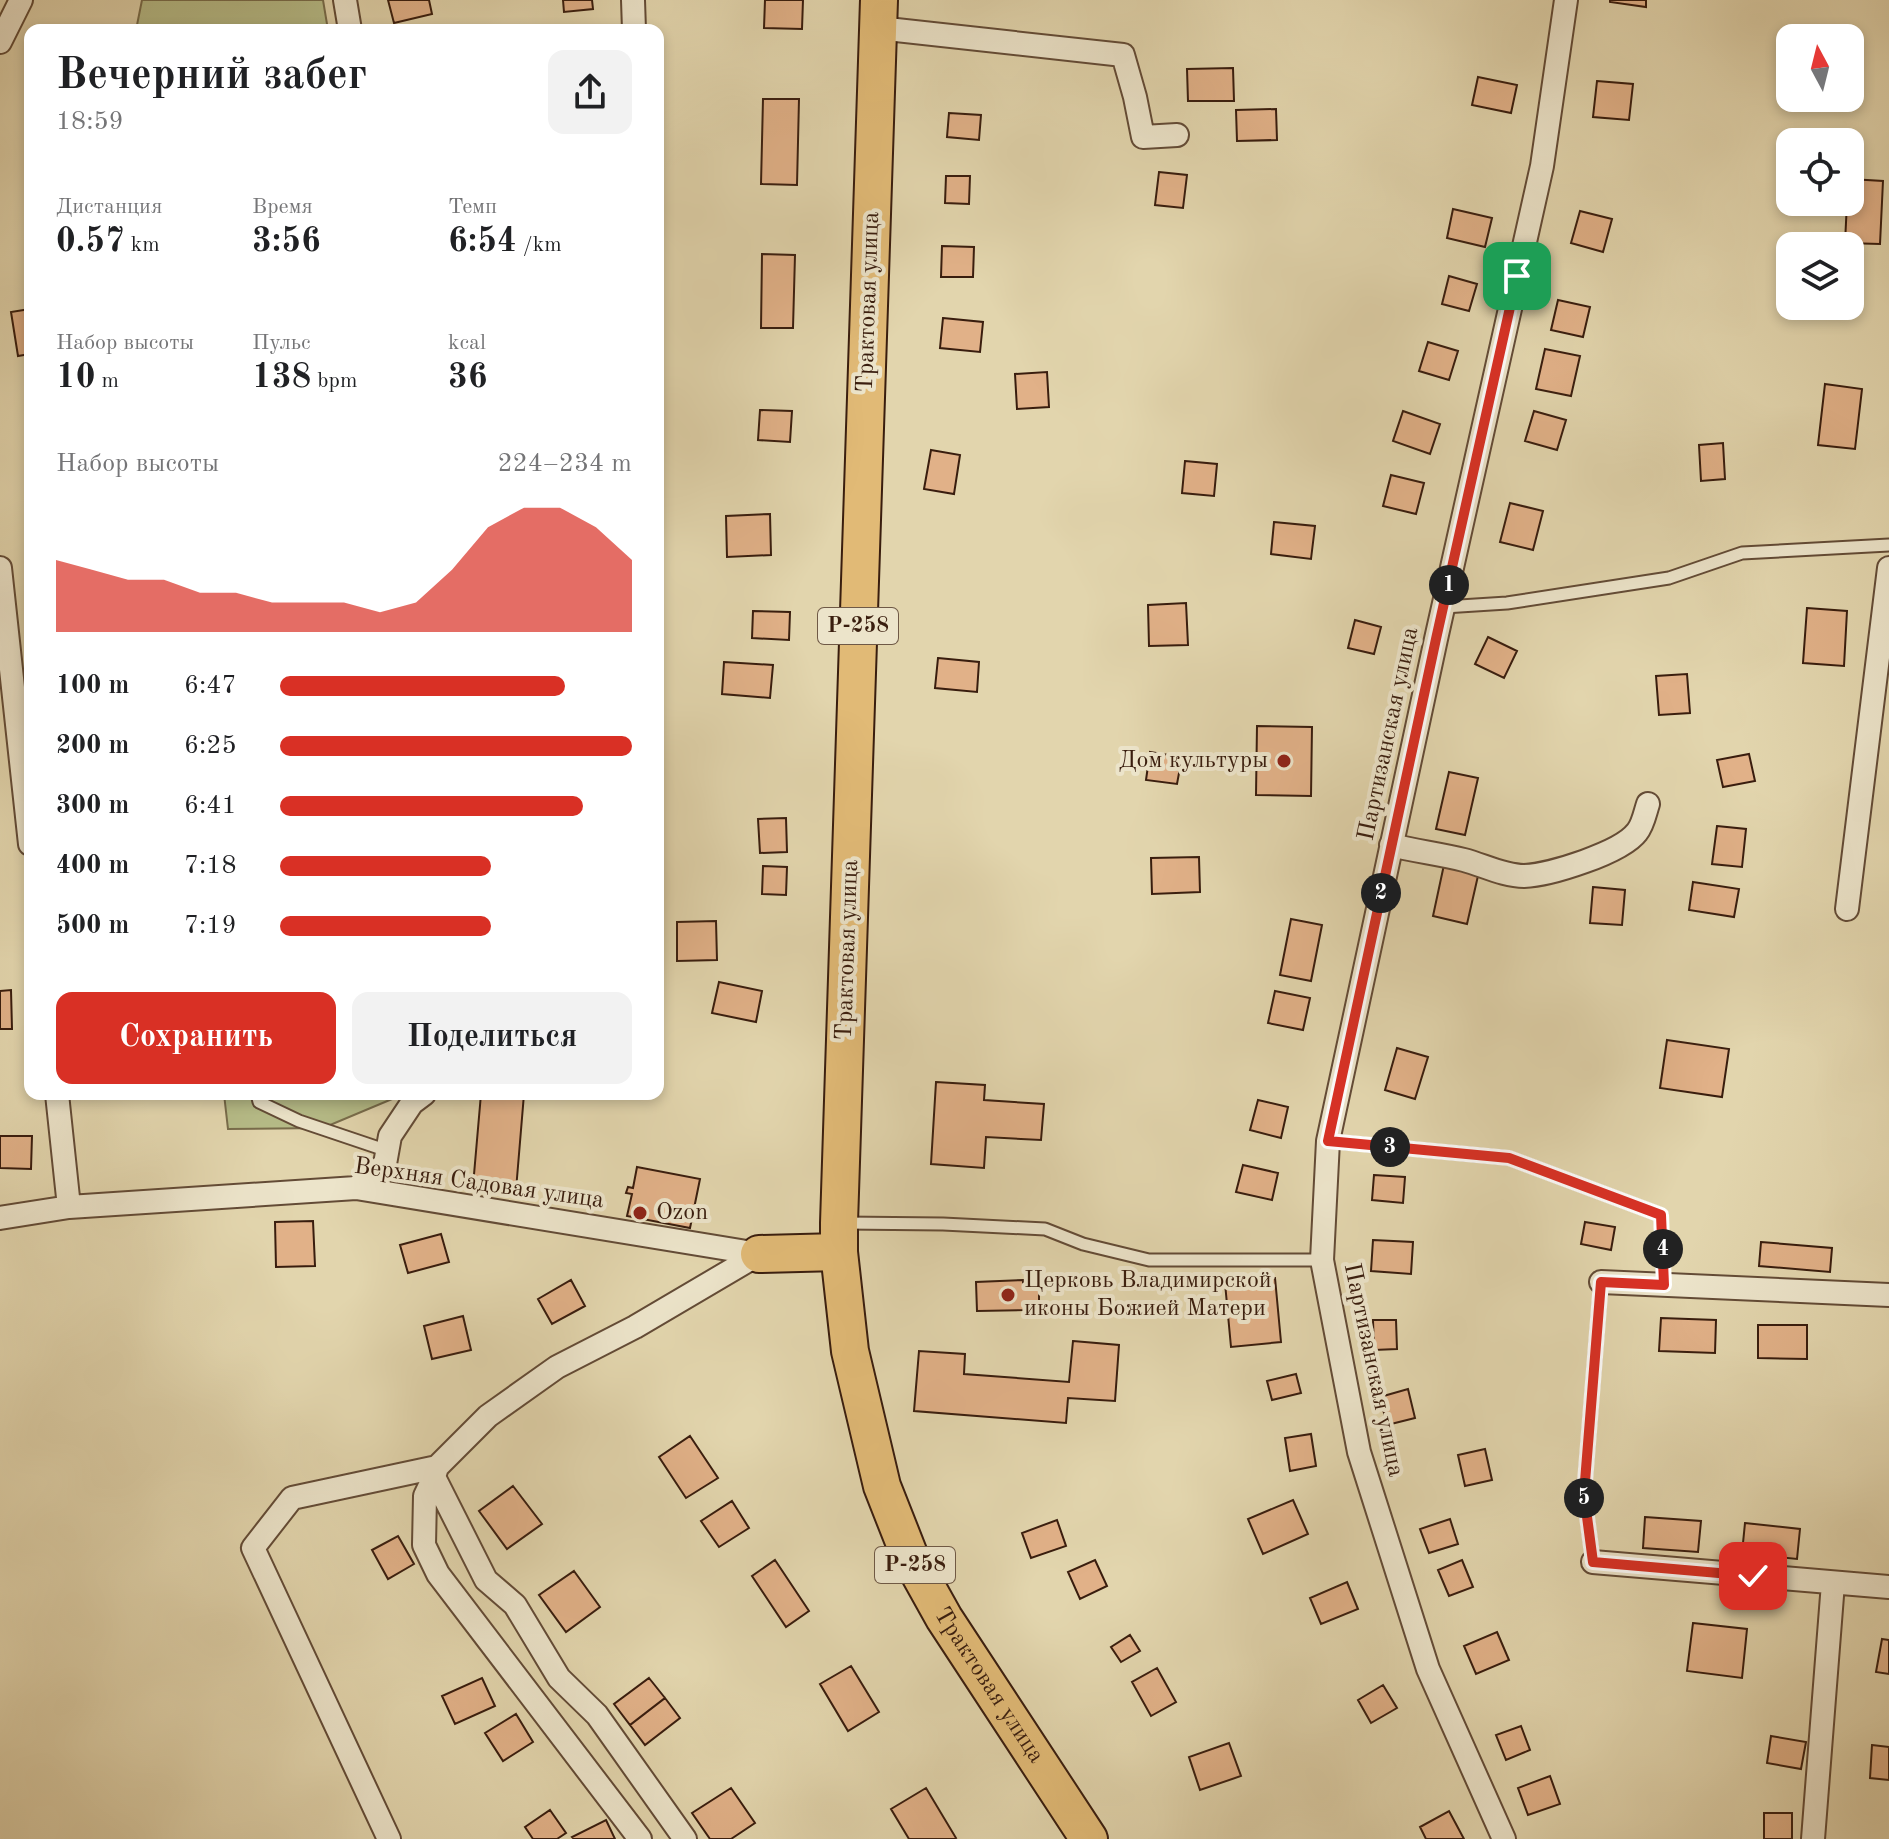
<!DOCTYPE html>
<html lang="ru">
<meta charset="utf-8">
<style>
:root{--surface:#fff;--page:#f2f2f2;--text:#202124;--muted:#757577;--accent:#d93025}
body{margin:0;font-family:"Old Standard TT",serif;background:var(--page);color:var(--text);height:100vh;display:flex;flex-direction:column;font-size:30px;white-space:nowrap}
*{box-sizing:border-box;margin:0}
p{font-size:26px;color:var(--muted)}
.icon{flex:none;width:44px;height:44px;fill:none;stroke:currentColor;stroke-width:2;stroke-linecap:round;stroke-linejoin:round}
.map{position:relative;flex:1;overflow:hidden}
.panel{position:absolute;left:24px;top:24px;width:640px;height:1076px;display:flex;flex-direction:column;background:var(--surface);border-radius:16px;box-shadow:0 4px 12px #0003}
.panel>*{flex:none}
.needle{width:52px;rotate:353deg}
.fabs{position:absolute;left:1776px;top:24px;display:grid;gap:16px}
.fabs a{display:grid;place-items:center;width:88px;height:88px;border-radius:16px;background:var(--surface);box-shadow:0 4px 12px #0003;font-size:40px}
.pin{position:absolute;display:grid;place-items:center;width:68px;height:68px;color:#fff;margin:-34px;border-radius:16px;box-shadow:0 4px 12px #0006}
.km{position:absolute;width:40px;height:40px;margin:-20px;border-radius:50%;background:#222;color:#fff;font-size:22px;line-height:40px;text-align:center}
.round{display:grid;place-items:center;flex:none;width:84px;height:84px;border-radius:16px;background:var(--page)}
.headline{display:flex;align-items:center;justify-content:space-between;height:136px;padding:0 32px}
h1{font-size:44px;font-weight:700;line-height:60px}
.stats{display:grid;grid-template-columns:repeat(3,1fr);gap:12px;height:136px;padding:8px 32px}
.stats div{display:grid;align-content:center}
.stats b{font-size:34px;font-weight:700}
.stats small{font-size:22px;font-weight:400}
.stats p{font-size:22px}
.chart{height:224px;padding:16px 32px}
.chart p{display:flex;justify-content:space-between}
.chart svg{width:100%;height:144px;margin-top:8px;fill:var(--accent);opacity:.7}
.cta{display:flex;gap:16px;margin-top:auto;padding:16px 32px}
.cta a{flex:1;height:92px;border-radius:16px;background:var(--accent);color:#fff;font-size:32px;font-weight:700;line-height:92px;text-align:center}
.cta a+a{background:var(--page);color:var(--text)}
ul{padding:0 32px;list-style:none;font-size:26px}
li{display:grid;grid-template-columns:128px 96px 1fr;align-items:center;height:60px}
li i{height:20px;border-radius:10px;background:var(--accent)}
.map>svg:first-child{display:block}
.green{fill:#b6bc88;stroke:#786c4b;stroke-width:2}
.building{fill:#e1b188;stroke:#391d0e;stroke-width:2}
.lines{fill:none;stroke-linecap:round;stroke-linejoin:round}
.service-casing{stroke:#634b36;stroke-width:15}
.minor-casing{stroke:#634b36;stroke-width:26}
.trunk-casing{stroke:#391d0e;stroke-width:40}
.service{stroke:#ece4ca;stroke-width:11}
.minor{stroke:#ece4ca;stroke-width:22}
.trunk{stroke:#e1ba76;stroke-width:36}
.route-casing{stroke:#fff;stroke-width:16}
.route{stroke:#d93025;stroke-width:10}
.poi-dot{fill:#8f2418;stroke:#ece4ca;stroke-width:3}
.labels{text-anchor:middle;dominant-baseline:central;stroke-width:8;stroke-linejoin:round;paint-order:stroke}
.shield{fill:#ece4ca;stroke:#6f5946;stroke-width:2}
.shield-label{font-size:22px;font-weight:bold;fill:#391d0e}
.street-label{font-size:24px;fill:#391d0e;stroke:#ece4ca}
.poi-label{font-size:24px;fill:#391d0e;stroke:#ece4ca;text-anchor:start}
</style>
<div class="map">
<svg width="1889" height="1839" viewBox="0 0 1889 1839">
<rect width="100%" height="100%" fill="#e2d5ad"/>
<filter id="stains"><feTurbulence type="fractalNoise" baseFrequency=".0025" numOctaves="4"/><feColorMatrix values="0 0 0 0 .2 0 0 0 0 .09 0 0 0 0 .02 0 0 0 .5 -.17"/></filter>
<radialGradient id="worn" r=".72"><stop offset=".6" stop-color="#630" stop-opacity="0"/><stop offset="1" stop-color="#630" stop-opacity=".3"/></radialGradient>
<!-- green -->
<path class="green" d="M 142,0 L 323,0 L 328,30 L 136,30 Z
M 224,1094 L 404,1094 L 323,1128 L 228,1129 Z"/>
<!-- building -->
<path class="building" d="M 388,0 L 429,0 L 432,14 L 394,23 Z
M 563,0 L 592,0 L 593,9 L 564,12 Z
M 765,0 L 803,0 L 802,29 L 764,28 Z
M 1610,0 L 1646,0 L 1646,7 L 1610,2 Z
M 1233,68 L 1234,101 L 1188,101 L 1187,69 Z
M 1478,77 L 1517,85 L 1511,113 L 1472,105 Z
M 1597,81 L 1633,84 L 1629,120 L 1593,117 Z
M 763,99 L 799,99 L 797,185 L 761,184 Z
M 1276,109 L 1277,140 L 1237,141 L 1236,110 Z
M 949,113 L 981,115 L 979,140 L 947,137 Z
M 1159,172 L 1187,175 L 1183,208 L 1155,205 Z
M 946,176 L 970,176 L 969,204 L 945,203 Z
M 1850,179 L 1883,181 L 1880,244 L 1845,243 L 1847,202 L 1850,202 Z
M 1453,209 L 1492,218 L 1485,247 L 1447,238 Z
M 1580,211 L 1612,219 L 1603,252 L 1571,243 Z
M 942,246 L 974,247 L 973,277 L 941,277 Z
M 762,254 L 795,255 L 793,328 L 761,328 Z
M 1449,276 L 1477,284 L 1469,311 L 1442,304 Z
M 1558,300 L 1590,307 L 1583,337 L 1551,330 Z
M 30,309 L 30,354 L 18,356 L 11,312 Z
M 943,318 L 983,322 L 980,352 L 940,348 Z
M 1428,342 L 1458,351 L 1449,380 L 1419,371 Z
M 1545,349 L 1580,356 L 1571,396 L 1536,389 Z
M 1047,372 L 1049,407 L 1017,409 L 1015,374 Z
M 1825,384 L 1862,389 L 1855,449 L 1818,445 Z
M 760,410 L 792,411 L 790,442 L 758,440 Z
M 1403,411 L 1440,424 L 1430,454 L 1393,441 Z
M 1534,411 L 1566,420 L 1557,450 L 1525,441 Z
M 1723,443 L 1725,479 L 1701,481 L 1699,445 Z
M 931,450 L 960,455 L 954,494 L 924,489 Z
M 1185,461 L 1217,464 L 1214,496 L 1182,493 Z
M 1391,475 L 1424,483 L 1416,514 L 1383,506 Z
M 1510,503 L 1543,511 L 1533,550 L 1500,542 Z
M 770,514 L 771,555 L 727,557 L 726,516 Z
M 1274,522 L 1315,526 L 1311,559 L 1271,554 Z
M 1186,603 L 1188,645 L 1149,646 L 1148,605 Z
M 1807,608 L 1847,611 L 1844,666 L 1803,663 Z
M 753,611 L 790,612 L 789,640 L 752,638 Z
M 1355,620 L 1381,627 L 1374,654 L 1348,648 Z
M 1488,637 L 1517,651 L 1504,678 L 1475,664 Z
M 938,658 L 979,662 L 977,692 L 935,688 Z
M 724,662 L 773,665 L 770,698 L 722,694 Z
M 1687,674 L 1690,713 L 1659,715 L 1656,676 Z
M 1257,726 L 1312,727 L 1311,796 L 1256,795 Z
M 1150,752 L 1182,757 L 1177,784 L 1146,780 Z
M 1749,754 L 1755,781 L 1723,787 L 1717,760 Z
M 1449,772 L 1478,778 L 1465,835 L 1436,829 Z
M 786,818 L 787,852 L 760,853 L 758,819 Z
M 1717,826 L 1746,829 L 1742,867 L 1712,864 Z
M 1199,857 L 1200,892 L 1152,894 L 1151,858 Z
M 1445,860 L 1480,867 L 1467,924 L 1433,916 Z
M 763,866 L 787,867 L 786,895 L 762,894 Z
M 1693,882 L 1739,889 L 1734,917 L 1689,910 Z
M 1593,887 L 1625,890 L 1622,925 L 1590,923 Z
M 1291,919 L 1322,925 L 1311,981 L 1280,975 Z
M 716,921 L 717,960 L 677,961 L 677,922 Z
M 719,982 L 762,991 L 756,1022 L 712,1013 Z
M 11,990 L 12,1029 L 0,1029 L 0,991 Z
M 1275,991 L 1310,998 L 1303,1030 L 1268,1023 Z
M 1667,1040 L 1729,1049 L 1722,1097 L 1660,1088 Z
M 1397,1048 L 1428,1057 L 1415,1099 L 1385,1090 Z
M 936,1082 L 985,1085 L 984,1100 L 1044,1104 L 1041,1140 L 986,1137 L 984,1168 L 931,1164 Z
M 481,1094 L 524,1094 L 516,1190 L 473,1186 Z
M 1258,1100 L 1288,1107 L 1281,1138 L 1250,1130 Z
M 0,1136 L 32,1136 L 31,1169 L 0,1168 Z
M 1243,1165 L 1278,1173 L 1272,1200 L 1236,1192 Z
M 637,1167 L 700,1179 L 690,1228 L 627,1216 L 632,1194 L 626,1193 L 628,1187 L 633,1188 Z
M 1374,1175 L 1405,1177 L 1403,1203 L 1372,1200 Z
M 313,1221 L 315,1266 L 276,1267 L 275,1222 Z
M 1585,1222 L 1615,1227 L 1611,1250 L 1581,1244 Z
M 441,1234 L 449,1262 L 408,1273 L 400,1245 Z
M 1373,1240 L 1413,1242 L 1411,1274 L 1371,1271 Z
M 1761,1242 L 1832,1248 L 1830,1272 L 1759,1266 Z
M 1275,1278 L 1281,1342 L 1231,1347 L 1225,1283 Z
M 571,1280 L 585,1306 L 552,1324 L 538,1299 Z
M 1023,1280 L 1023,1284 L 1039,1283 L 1039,1306 L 1024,1306 L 1024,1310 L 977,1311 L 976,1282 Z
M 463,1316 L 471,1350 L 432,1359 L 424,1326 Z
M 1661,1318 L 1716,1320 L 1715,1353 L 1659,1351 Z
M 1373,1320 L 1396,1320 L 1397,1349 L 1374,1350 Z
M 1758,1325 L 1807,1325 L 1807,1359 L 1758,1358 Z
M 1073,1341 L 1119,1345 L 1115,1401 L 1068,1398 L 1066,1423 L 914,1411 L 919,1351 L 965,1354 L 964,1374 L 1069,1382 Z
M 1296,1374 L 1301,1393 L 1272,1400 L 1267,1381 Z
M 1408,1389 L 1415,1418 L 1387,1425 L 1380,1397 Z
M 1311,1434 L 1316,1466 L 1290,1471 L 1285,1438 Z
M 690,1436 L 718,1478 L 686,1498 L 659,1457 Z
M 1485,1449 L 1492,1480 L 1465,1486 L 1458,1455 Z
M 513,1486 L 542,1524 L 507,1549 L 479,1511 Z
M 1293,1500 L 1308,1534 L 1263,1554 L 1248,1519 Z
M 732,1501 L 749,1528 L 719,1547 L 701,1521 Z
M 1645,1517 L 1701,1521 L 1698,1552 L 1643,1548 Z
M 1450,1519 L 1458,1544 L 1429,1553 L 1420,1529 Z
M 1057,1520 L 1066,1546 L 1031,1558 L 1022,1533 Z
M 1745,1523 L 1800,1529 L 1797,1559 L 1742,1553 Z
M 398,1536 L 414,1564 L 388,1579 L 372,1550 Z
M 775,1560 L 809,1611 L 786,1627 L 752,1576 Z
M 1095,1560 L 1107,1586 L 1080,1599 L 1068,1572 Z
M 1462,1560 L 1473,1587 L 1449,1596 L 1438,1570 Z
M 574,1571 L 600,1607 L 566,1632 L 539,1595 Z
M 1347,1582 L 1358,1609 L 1321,1624 L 1310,1598 Z
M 1693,1623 L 1747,1629 L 1742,1678 L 1687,1671 Z
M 1497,1632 L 1509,1660 L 1476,1674 L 1464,1646 Z
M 1130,1635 L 1140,1651 L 1121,1662 L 1111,1647 Z
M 1882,1639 L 1889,1640 L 1889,1674 L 1876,1672 Z
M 851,1666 L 879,1712 L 848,1731 L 820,1684 Z
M 1157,1668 L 1176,1702 L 1151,1716 L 1132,1682 Z
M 482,1678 L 495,1706 L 455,1724 L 442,1696 Z
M 649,1678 L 665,1698 L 630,1725 L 614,1704 Z
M 1383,1685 L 1397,1708 L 1371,1723 L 1358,1700 Z
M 665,1698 L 680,1718 L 645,1745 L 630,1725 Z
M 516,1714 L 533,1742 L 503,1761 L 485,1733 Z
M 1521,1726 L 1530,1750 L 1506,1760 L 1496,1735 Z
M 1771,1736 L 1806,1742 L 1801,1769 L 1767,1763 Z
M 1229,1743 L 1241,1776 L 1200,1790 L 1189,1757 Z
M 1872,1745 L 1889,1747 L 1889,1780 L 1870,1778 Z
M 1550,1776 L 1560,1804 L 1528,1815 L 1518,1788 Z
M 731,1788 L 755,1823 L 731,1839 L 710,1839 L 692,1813 Z
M 926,1788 L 956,1838 L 954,1839 L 909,1839 L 891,1809 Z
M 550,1810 L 566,1833 L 557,1839 L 533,1839 L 525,1827 Z
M 1449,1811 L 1464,1839 L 1426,1839 L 1420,1827 Z
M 1764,1813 L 1792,1813 L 1792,1839 L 1764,1839 Z
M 606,1820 L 615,1839 L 574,1839 L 572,1837 Z"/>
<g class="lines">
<!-- service casing -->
<g class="service-casing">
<path id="service" d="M 1444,607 L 1507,603 L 1669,578 L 1742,553 L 1889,545
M 257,1094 L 259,1102 L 299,1121 L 388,1151
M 1328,1141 L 1509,1158 L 1661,1215 L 1664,1285
M 844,1223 L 943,1224 L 1045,1229 L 1083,1244 L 1149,1260 L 1322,1260
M 1593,1562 L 1584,1494 L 1601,1282"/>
</g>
<!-- minor casing -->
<g class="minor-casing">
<path id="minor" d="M 345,0 L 350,30
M 633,0 L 634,30
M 878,28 L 1123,55 L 1135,97 L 1143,137 L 1177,135
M 0,42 L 21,0
M 0,568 L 30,844
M 1391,845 C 1415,851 1440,854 1464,860 C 1483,865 1504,876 1524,876 C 1550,875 1621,853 1637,832 C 1643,825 1645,813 1648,804
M 1847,909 L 1889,568
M 57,1094 L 69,1207
M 356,1188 L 385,1164 L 390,1136 L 412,1103 L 424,1094
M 0,1218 L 69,1207 L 356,1188 L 759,1254
M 1601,1282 L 1889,1295
M 434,1477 L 486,1580 L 515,1605 L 559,1678 L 597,1715 L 685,1839
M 1593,1562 L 1889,1587
M 389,1839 L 253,1548 L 292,1498 L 437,1467
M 640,1839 L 438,1574 L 424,1545 L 425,1496 L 434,1477 L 437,1467 L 488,1416 L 557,1367 L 635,1327 L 759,1254
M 1504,1839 L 1428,1669 L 1359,1452 L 1322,1260 L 1328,1141 L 1436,639 L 1542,166 L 1566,0
M 1813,1839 L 1833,1583"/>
</g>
<!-- trunk casing -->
<g class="trunk-casing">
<g id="trunk">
<path id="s1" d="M 879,0 L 839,1223 L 839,1252 L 850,1351 L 882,1486 L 910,1557 L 944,1618 L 1089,1839"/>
<path d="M 759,1254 L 839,1252"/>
</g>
</g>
<!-- service -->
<use href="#service" class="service"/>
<!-- minor -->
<use href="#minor" class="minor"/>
<!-- trunk -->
<use href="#trunk" class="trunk"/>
</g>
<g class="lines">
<!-- route casing -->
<g class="route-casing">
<path id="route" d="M 1517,276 L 1436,639 L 1328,1141 L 1509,1158 L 1661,1215 L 1664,1285 L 1601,1282 L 1584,1494 L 1593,1562 L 1753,1576"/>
</g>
<!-- route -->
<use href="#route" class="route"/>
</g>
<!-- markers -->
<g class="poi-dot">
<circle cx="1284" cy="761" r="8"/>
<circle cx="640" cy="1213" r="8"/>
<circle cx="1008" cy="1295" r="8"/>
</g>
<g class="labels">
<!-- shield labels -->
<g class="shield">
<rect x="818" y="608" width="80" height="36" rx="6"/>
<rect x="875" y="1547" width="80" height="36" rx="6"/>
</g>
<g class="shield-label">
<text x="858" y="626">Р-258</text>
<text x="915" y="1565">Р-258</text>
</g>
<!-- street labels -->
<g class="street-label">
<text transform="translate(869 302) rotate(-88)">Трактовая улица</text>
<text transform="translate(1389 734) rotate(-78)">Партизанская улица</text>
<text transform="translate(848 950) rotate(-88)">Трактовая улица</text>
<text transform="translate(479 1184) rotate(8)">Верхняя Садовая улица</text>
<text transform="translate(1373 1370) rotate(78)">Партизанская улица</text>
<text stroke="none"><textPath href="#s1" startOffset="1718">Трактовая улица</textPath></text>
</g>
<!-- poi labels -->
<g class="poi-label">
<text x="1268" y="761" text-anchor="end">Дом культуры</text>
<text x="656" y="1213">Ozon</text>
<text x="1024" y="1281">Церковь Владимирской<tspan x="1024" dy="28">иконы Божией Матери</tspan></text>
</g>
</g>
<rect width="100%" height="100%" filter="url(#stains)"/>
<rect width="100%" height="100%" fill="url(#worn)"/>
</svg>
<div class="fabs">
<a><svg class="needle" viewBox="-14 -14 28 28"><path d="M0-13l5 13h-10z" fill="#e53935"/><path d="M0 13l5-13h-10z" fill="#757577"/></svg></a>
<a><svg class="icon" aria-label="locate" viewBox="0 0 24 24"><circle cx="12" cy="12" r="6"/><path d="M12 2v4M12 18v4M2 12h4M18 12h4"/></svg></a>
<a><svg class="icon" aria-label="layers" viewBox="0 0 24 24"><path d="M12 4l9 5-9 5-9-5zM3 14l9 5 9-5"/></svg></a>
</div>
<div class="pin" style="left:1517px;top:276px;background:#1e9e55"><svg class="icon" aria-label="arrive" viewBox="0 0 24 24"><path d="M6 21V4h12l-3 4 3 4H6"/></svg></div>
<div class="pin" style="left:1753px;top:1576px;background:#d93025"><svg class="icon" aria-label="check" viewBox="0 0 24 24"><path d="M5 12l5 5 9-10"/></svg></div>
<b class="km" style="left:1449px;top:585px">1</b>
<b class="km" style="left:1381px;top:893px">2</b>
<b class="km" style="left:1390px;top:1147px">3</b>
<b class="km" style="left:1663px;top:1249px">4</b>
<b class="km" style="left:1584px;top:1498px">5</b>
<section class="panel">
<div class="headline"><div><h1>Вечерний забег</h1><p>18:59</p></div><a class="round"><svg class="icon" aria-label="share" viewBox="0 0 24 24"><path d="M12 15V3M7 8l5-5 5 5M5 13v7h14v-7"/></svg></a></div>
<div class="stats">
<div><p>Дистанция</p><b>0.57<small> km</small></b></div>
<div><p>Время</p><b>3:56</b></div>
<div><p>Темп</p><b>6:54<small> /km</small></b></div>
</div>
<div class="stats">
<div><p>Набор высоты</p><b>10<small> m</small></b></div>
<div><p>Пульс</p><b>138<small> bpm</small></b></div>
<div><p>kcal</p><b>36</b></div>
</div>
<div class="chart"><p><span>Набор высоты</span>224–234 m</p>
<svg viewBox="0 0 160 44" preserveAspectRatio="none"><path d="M0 44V22L10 25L20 28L30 28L40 32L50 32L60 35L70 35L80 35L90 38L100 35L110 25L120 12L130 6L140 6L150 12L160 22V44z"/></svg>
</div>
<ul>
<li><b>100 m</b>6:47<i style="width:81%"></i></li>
<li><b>200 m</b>6:25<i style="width:100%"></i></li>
<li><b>300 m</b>6:41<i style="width:86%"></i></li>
<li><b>400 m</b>7:18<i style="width:60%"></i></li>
<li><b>500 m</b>7:19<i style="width:60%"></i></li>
</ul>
<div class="cta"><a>Сохранить</a><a>Поделиться</a></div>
</section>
</div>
